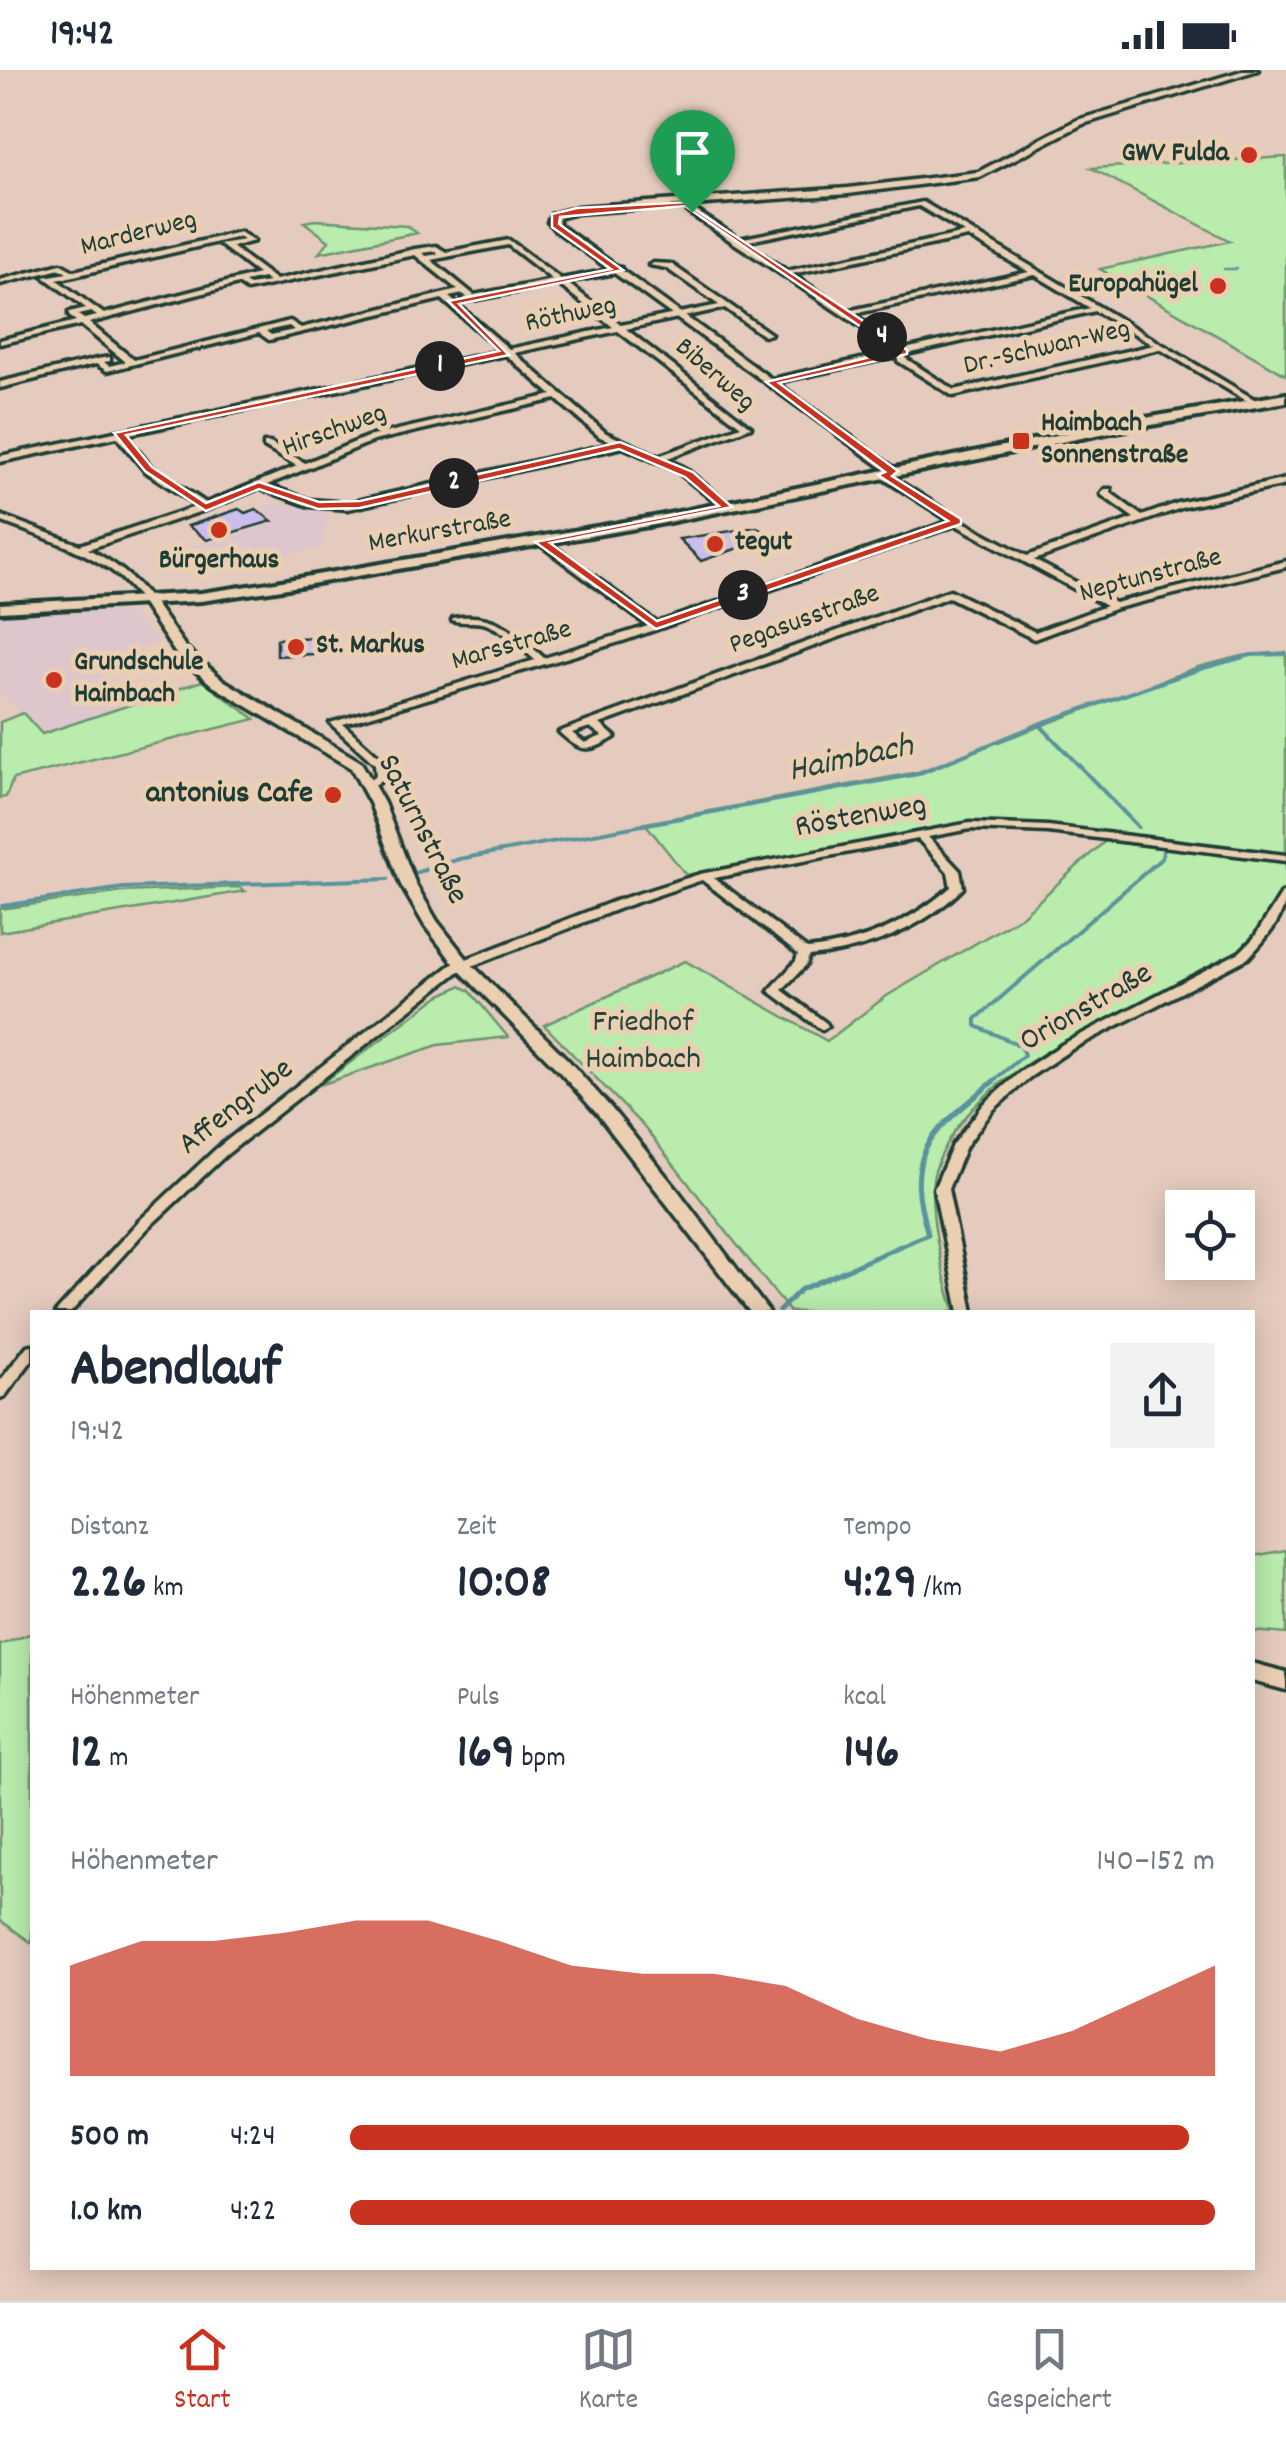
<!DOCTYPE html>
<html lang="de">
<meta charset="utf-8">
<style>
:root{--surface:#fff;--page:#f2f2f3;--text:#1f2937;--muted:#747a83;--line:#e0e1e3;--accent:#c8321e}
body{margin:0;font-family:Dekko,sans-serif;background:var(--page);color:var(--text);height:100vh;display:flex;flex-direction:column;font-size:38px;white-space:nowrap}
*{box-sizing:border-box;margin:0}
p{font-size:32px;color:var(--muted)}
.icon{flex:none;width:55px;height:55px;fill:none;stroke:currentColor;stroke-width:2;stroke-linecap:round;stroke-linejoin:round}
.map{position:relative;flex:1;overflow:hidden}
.panel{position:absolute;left:30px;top:1240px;width:1225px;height:960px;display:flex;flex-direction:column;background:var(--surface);border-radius:0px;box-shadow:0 5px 25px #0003}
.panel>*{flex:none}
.controls{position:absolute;left:1165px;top:1120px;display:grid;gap:20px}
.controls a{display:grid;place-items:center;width:90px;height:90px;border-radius:0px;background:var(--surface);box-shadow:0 5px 25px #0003;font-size:50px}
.pin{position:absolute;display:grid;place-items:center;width:85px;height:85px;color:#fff;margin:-102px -42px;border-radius:50% 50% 50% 0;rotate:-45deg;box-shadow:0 0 10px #0007}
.pin .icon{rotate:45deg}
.km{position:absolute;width:50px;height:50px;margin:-25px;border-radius:50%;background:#222;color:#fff;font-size:28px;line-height:50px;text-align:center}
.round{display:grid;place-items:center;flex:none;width:105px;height:105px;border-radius:0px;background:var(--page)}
.overview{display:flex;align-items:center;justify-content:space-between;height:170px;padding:0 40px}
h1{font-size:55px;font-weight:700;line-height:75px}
.metrics{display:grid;grid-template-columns:repeat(3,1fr);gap:15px;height:170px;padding:10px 40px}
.metrics div{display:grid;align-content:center}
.metrics b{font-size:50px;font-weight:700}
.metrics small{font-size:28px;font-weight:400}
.metrics p{font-size:28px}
.chart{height:280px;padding:20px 40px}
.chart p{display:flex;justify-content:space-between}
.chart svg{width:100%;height:180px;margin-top:10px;fill:var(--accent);opacity:.7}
ul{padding:0 40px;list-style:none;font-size:32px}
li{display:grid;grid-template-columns:160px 120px 1fr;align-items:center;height:75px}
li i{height:25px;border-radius:12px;background:var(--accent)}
.status{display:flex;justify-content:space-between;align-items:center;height:70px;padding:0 50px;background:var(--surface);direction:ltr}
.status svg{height:28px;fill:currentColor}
.tabs{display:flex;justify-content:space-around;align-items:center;height:140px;border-top:2px solid var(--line);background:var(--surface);font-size:28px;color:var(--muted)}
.tabs a{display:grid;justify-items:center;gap:5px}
.tabs .on{color:var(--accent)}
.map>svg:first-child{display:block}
.built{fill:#dec7cc}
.green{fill:#b9ecad;stroke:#6c9470;stroke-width:2.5}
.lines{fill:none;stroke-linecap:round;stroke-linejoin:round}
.stream-far2{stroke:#5a939c;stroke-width:2.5}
.stream-far1{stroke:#5a939c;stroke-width:4}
.stream{stroke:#5a939c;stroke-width:5}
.building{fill:#ccbdee;stroke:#1f3d34;stroke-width:2.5}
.minor-casing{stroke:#1f3d34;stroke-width:7}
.tertiary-casing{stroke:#1f3d34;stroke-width:7}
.secondary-casing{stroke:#1f3d34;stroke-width:8}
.minor{fill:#ebcfb2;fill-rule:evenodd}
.tertiary{fill:#ebcfb2;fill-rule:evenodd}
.secondary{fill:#ebcfb2;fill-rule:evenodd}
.route{fill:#c8321e;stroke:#fff;stroke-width:2.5;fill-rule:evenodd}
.poi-dot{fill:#c8321e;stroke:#ebcfb2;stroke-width:4}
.labels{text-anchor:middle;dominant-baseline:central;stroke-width:10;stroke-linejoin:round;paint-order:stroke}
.far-poi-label{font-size:28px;font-weight:bold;fill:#1f3d34;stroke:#ebcfb2;text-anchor:start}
.far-street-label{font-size:28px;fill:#1f3d34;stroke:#ebcfb2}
.poi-label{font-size:32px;font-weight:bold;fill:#1f3d34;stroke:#ebcfb2;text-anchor:end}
.street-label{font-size:32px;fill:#1f3d34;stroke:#ebcfb2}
.park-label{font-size:32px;fill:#27463a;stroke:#ebcfb2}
.water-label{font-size:35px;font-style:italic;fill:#24443d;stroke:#ebcfb2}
</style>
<div class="status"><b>19:42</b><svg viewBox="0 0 49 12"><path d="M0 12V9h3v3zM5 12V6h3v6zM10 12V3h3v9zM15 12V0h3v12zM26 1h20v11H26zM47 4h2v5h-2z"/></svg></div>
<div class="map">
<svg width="1286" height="2231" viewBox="0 0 1286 2231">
<rect width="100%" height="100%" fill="#e5cbbe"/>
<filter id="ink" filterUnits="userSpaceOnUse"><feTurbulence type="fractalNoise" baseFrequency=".01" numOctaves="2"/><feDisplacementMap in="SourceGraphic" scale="20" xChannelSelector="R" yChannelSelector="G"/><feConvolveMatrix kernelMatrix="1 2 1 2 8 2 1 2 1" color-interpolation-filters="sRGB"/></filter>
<g filter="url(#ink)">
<!-- built -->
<path class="built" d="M 274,433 L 329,439 L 321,478 L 212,499 L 187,478 L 275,450 L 260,438 Z
M 110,539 L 130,543 L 158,572 L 94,597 L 135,633 L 41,664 L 0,622 L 0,546 Z"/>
<!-- green -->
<path class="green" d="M 1286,87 L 1286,305 L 1100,199 L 1230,171 L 1091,98 Z
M 315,150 L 407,156 L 417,163 L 319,183 L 329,171 L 304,152 Z
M 1286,582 L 1286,783 L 975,751 L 686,805 L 645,753 L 918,702 L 1198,597 L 1242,586 Z
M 202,611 L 255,649 L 13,709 L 6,727 L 0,728 L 0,652 L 23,643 L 42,664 Z
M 1105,771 L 1286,793 C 1286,800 1286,809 1286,816 C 1284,827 1246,876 1237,883 C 1144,945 974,983 935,1101 C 925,1132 944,1211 955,1242 L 790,1242 L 643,1056 L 544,955 L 685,891 L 827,971 L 885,927 L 1022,846 Z
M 239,817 L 245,821 L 0,862 L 0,839 L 123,822 Z
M 460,916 L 469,920 L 508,967 L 438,975 L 320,1015 L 439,926 Z
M 1286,1480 L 1286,1564 L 1253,1561 L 1253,1486 Z
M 32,1563 L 32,1873 L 0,1850 L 0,1575 Z"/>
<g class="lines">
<!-- stream-far2 -->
<path class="stream-far2" d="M 1224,199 L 1237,199"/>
<!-- stream-far1 -->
<path class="stream-far1" d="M 1039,654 L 1138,757
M 415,803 L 459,789 L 918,704 L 1039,654 L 1200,599 L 1251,585 L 1286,584
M 2,836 L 123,818 L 388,809
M 992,1012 L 1024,985 L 1021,976 L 976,956 L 976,949 L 1162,788 L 1163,781"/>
<!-- stream -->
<path class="stream" d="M 779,1241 L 800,1220 L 928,1164 C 901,1078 933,1063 995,1010"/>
</g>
<!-- building -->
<path class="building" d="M 239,439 L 245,443 L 256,439 L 272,451 L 207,470 L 188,456 Z
M 757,457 L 770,467 L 701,491 L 679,469 Z
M 317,567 L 314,584 L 277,586 L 277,569 Z"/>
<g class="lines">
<!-- minor casing -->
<g class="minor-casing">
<path id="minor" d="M 688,132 L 695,140 L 739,169 L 923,132 L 1259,332 L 1252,334 L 1160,279 L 953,326 L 898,291 L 898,286 L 768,314 L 768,310 L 897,281 L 689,143 L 684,134 ZM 919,136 L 965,163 L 787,201 L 744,172 ZM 968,167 L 1029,202 L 847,241 L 792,204 ZM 1035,205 L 1090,238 L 905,279 L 853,244 ZM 1095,241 L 1154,275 L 954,320 L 905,288 L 907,284 Z
M 240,162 L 254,171 L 232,177 L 276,210 L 415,179 L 436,176 L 446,182 L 509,170 L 561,209 L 621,198 L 621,202 L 566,212 L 621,255 L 719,235 L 666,198 L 649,195 L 653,193 L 671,194 L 771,264 L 764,266 L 725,238 L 626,259 L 751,357 L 665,389 L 683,397 L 732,437 L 724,439 L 677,401 L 623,377 L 348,439 L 309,436 L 259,418 L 208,439 L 88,479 C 114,492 134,507 151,530 L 146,533 C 134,524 125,509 111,500 C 78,477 38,466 0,451 L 0,445 L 80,475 L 198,436 L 145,401 L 117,367 L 0,392 L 0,386 L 501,281 L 442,229 L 269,270 L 259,263 L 107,301 L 96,294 L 0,318 L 0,312 L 97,289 L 110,287 L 110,291 L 104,292 L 109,296 L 126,292 L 81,255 L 0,274 L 0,270 L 76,251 L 69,246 L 69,242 L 86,238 L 44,207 L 67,203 L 60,199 L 0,214 L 0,210 L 61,194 L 74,201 ZM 239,167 L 244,170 L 219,174 L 258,204 L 104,244 L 57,210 ZM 508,175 L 553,210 L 474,225 L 431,190 ZM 435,181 L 439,184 L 426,186 L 422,183 ZM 415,185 L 458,220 L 301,258 L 290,251 L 134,290 L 89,253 L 238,214 L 247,220 ZM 263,208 L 269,212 L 249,215 L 245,212 ZM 558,214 L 613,257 L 509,279 L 449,227 L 463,224 L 467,227 L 463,229 L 467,231 ZM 91,242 L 97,246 L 84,249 L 78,245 ZM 289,256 L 294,260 L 271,265 L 266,261 ZM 618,261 L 741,356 L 658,386 L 606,363 L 514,283 ZM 506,285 L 552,325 L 367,367 L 305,393 L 270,373 L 264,373 L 264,377 L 297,396 L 206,433 L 151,397 L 125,365 ZM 556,329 L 600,367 L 615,373 L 348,433 L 310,430 L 267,415 L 373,371 Z
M 884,402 L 960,450 L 1027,486 L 1134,448 L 1103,426 L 1101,424 L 1105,419 L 1111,419 L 1111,423 L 1142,446 L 1178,433 L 1286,409 L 1286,415 L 1184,437 L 1034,490 L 1115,533 L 1286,491 L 1286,497 L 1117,538 L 1034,569 L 949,527 L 600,654 L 615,667 C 588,683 582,683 559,662 L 950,520 L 1035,562 L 1106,536 L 956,455 L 623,571 L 343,654 L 384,691 L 388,707 L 373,716 L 365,716 L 363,714 L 376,706 L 375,694 L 330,653 L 535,590 C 520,577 505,561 486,554 C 474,550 462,554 452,550 L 453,548 C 495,541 515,562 544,588 L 648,556 L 538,473 L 538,469 L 544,469 L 657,553 L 950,451 L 881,407 L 881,403 ZM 590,657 L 602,666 L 585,673 L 572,663 Z
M 970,753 L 1048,756 L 1286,785 L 1286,791 L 1048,762 L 970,759 L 928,767 L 960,801 L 963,818 C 923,859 865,881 809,886 L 806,895 L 782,920 L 826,953 L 828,956 L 822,960 L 769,921 L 796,891 L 798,884 L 702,810 L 623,837 L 459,901 L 226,1085 L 148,1158 L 71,1242 L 56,1242 L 138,1152 L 216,1079 L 451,895 L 615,831 L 700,804 ZM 918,769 L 948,802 L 951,817 C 909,853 862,874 807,879 L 714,808 Z
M 1286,822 C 1286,847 1265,870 1248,888 L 1072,979 L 1030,1007 L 993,1040 L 966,1076 L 948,1119 L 973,1242 L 959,1242 L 934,1119 L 953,1075 L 984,1034 L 1020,1002 L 1063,974 L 1240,882 L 1254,868 L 1282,823 Z
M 32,1275 L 32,1290 L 5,1326 L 0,1328 L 0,1311 L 27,1276 Z"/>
</g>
<!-- tertiary casing -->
<g class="tertiary-casing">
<path id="tertiary" d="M 1245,0 L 1258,0 L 1083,54 L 980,107 L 848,124 L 577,143 L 559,148 L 558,152 L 561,156 L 898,401 L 898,405 L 894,406 L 555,160 L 548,152 L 552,144 L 577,137 L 848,118 L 978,102 L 1077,50 Z
M 146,526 L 150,527 L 186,578 L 223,610 L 361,692 L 384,733 L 416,815 L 437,851 L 470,893 L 568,990 L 611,1038 L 679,1122 L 769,1242 L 750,1242 L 599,1046 L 556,998 L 459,900 L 425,856 L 401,815 L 370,733 L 351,698 L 213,616 L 176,584 L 140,530 Z
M 1252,1593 L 1286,1602 L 1286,1620 L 1252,1611 Z"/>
</g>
<!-- secondary casing -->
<g class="secondary-casing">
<path id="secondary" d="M 1286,324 L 1286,332 L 1116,361 L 654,455 L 276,520 L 201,531 L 0,542 L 0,534 L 201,523 L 276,512 L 654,447 L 1116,353 Z"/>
</g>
<!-- minor -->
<use href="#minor" class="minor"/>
<!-- tertiary -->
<use href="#tertiary" class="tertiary"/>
<!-- secondary -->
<use href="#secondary" class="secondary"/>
</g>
</g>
<!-- route -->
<path class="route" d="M 691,132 L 696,140 L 907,280 L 907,284 L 779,313 L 898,401 L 892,406 L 961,449 L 961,454 L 656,559 L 535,472 L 719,436 L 685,407 L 619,379 L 360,438 L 318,439 L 259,419 L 206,441 L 145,401 L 114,363 L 499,281 L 448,231 L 611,199 L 552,157 L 552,144 L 577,138 ZM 685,136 L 896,281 L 766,312 L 885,402 L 878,405 L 948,451 L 657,551 L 550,473 L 732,437 L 693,402 L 620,372 L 360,431 L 319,432 L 259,412 L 206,433 L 152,397 L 126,365 L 509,285 L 459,234 L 623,200 L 559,154 L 560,147 Z"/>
<!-- markers -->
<g class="poi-dot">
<circle cx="1249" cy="85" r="10"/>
<circle cx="1218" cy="216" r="10"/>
<rect x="1011" y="361" width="20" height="20" rx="5"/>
<circle cx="219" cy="460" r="10"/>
<circle cx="715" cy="474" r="10"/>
<circle cx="296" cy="577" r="10"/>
<circle cx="54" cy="610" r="10"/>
<circle cx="333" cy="725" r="10"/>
</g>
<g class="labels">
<!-- far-poi labels -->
<g class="far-poi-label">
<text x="1229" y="85" text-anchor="end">GWV Fulda</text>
<text x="1198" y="216" text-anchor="end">Europahügel</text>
<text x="1041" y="355">Haimbach<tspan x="1041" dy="32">Sonnenstraße</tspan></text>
<text x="735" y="474">tegut</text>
<text x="219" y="492" text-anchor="middle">Bürgerhaus</text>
<text x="316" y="577">St. Markus</text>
<text x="74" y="594">Grundschule<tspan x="74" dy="32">Haimbach</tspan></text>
</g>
<!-- far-street labels -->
<g class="far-street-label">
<text transform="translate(139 165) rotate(-14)">Marderweg</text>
<text transform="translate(571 246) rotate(-12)">Röthweg</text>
<text transform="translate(1047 279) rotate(-13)">Dr.-Schwan-Weg</text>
<text transform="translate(714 306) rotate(41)">Biberweg</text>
<text transform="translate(335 362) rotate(-20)">Hirschweg</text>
<text transform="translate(440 463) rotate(-10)">Merkurstraße</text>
<text transform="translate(1151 507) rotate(-15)">Neptunstraße</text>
<text transform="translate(805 551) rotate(-20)">Pegasusstraße</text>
<text transform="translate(512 577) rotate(-16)">Marsstraße</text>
</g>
<!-- poi labels -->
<g class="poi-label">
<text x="313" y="725">antonius Cafe</text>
</g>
<!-- street labels -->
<g class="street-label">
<text transform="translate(861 748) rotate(-10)">Röstenweg</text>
<text transform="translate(421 760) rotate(63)">Saturnstraße</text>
<text transform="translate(1087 939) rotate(-30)">Orionstraße</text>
<text transform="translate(237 1038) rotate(-38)">Affengrube</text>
</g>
<!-- park labels -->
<g class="park-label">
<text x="643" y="954">Friedhof<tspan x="643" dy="37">Haimbach</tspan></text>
</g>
<!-- water labels -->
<g class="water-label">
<text transform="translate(851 690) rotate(-12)">Haimbach</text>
</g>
</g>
</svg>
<div class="controls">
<a><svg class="icon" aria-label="locate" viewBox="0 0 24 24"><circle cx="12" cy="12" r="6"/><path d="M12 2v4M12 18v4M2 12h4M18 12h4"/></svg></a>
</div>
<div class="pin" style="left:692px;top:142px;background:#1e9e55"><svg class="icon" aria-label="arrive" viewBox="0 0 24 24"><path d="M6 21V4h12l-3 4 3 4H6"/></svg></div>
<b class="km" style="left:440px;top:296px">1</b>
<b class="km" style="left:454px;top:413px">2</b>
<b class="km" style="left:743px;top:525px">3</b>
<b class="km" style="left:882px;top:267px">4</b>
<section class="panel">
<div class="overview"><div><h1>Abendlauf</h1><p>19:42</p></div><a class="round"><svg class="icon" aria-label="share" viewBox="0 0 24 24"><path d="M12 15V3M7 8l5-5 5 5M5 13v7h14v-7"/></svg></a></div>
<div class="metrics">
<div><p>Distanz</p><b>2.26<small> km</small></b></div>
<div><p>Zeit</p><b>10:08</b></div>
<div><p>Tempo</p><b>4:29<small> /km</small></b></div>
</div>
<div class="metrics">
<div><p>Höhenmeter</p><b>12<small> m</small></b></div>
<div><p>Puls</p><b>169<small> bpm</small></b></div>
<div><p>kcal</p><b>146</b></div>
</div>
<div class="chart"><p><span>Höhenmeter</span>140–152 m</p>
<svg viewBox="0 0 160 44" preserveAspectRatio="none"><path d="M0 44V17L10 11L20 11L30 9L40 6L50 6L60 11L70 17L80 19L90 19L100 22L110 30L120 35L130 38L140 33L150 25L160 17V44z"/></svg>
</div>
<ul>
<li><b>500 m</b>4:24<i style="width:97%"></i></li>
<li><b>1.0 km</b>4:22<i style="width:100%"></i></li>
</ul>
</section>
</div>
<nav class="tabs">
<a class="on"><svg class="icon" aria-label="home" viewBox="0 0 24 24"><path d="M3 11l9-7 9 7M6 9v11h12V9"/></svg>Start</a>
<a><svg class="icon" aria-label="map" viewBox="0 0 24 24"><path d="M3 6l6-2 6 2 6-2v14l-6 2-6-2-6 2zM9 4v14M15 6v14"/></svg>Karte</a>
<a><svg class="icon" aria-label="saved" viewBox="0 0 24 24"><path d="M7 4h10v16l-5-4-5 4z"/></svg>Gespeichert</a>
</nav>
